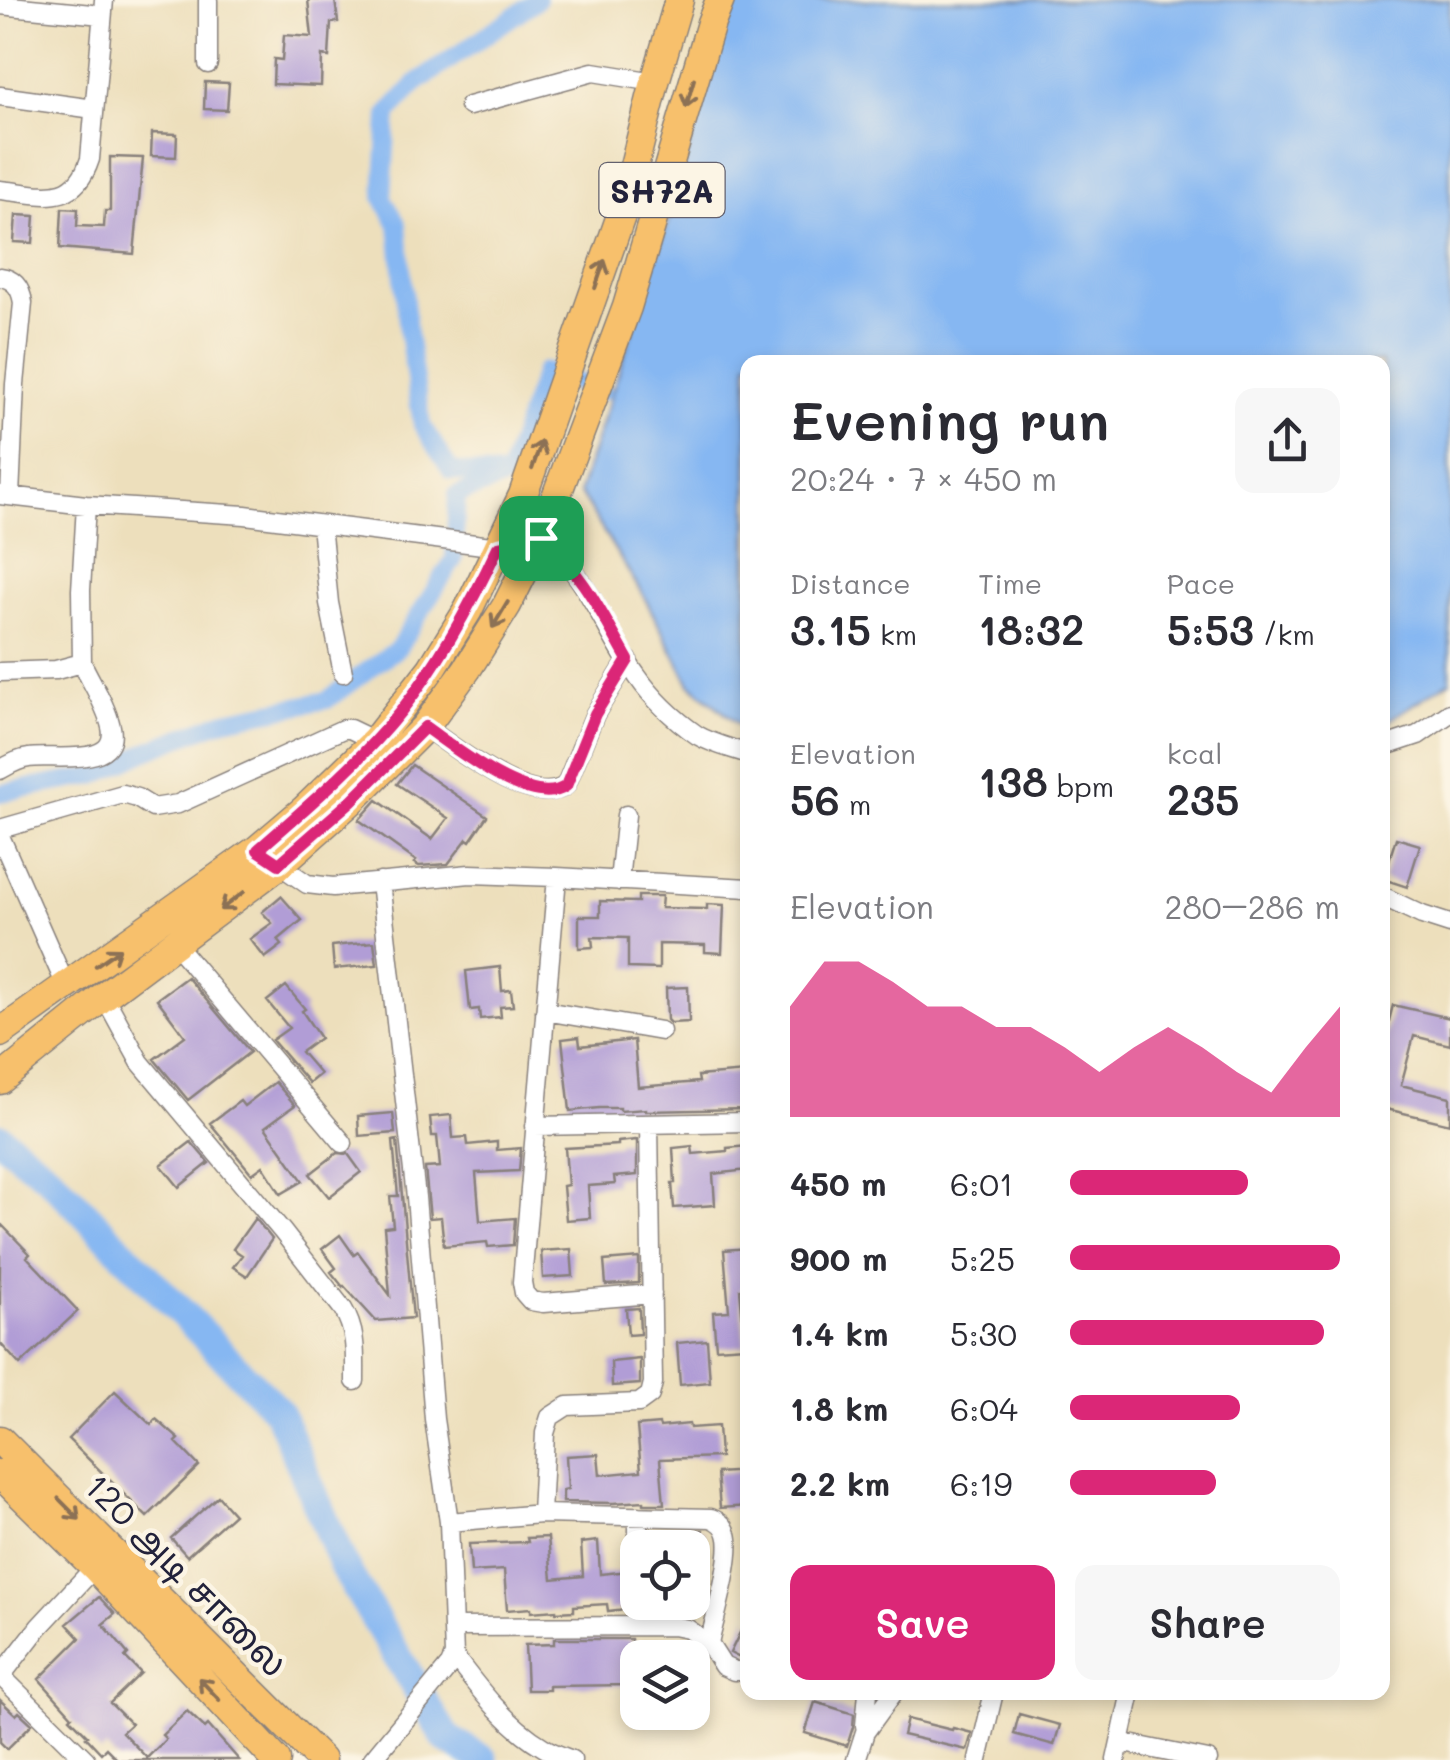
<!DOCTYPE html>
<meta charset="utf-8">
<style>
:root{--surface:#fff;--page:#f7f7f7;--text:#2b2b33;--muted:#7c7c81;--accent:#db2777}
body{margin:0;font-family:Mali,"Noto Sans Tamil",sans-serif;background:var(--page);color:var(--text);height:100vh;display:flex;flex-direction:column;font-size:38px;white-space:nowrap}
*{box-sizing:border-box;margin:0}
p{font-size:32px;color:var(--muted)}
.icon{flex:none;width:55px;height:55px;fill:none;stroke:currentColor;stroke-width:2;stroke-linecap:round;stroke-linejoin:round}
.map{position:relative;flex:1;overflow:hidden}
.sheet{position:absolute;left:740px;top:355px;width:650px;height:1345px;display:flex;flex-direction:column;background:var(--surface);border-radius:20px;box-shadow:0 5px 15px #0003}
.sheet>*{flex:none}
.buttons{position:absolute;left:620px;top:1530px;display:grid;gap:20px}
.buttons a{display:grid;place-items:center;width:90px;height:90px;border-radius:20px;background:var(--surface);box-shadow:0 5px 15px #0003;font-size:50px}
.pin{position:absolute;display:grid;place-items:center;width:85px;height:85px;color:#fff;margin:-42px;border-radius:20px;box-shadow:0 5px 15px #0006}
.round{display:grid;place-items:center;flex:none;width:105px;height:105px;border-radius:20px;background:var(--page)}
.headline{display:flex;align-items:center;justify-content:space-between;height:170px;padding:0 50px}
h1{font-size:55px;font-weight:600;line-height:75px}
.stats{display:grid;grid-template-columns:repeat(3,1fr);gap:15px;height:170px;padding:10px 50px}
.stats div{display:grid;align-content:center}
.stats b{font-size:42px;font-weight:600}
.stats small{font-size:28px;font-weight:400}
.stats p{font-size:28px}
.chart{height:280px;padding:20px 50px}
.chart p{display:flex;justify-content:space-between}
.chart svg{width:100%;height:180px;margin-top:10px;fill:var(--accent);opacity:.7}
.action{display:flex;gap:20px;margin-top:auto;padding:20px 50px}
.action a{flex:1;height:115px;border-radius:20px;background:var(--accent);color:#fff;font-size:40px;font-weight:600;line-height:115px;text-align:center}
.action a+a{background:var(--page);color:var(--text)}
ul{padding:0 50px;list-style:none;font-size:32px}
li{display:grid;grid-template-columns:160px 120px 1fr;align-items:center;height:75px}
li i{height:25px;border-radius:12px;background:var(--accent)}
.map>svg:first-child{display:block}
.water{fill:#86b7f2;stroke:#546c96;stroke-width:2.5}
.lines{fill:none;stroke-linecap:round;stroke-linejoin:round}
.canal{stroke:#86b7f2;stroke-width:18}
.river{stroke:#86b7f2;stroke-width:30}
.building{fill:#b19dd6}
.street-casing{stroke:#88807c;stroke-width:21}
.primary-casing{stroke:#88807c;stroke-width:31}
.street{stroke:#fff;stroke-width:18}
.primary{stroke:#f7c06c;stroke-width:28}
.oneway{stroke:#8c7154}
.route-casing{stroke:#fff;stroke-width:20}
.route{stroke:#db2777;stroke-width:12}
.labels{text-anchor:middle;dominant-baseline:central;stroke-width:9;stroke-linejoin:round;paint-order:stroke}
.shield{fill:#fcf5e5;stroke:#63616e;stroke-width:2.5}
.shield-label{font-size:32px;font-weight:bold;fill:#22223b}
.street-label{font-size:35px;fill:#22223b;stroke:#fcf5e5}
</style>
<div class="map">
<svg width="1450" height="1760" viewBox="0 0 1450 1760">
<rect width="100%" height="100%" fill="#fcf5e5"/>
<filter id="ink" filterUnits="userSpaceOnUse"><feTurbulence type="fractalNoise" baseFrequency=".01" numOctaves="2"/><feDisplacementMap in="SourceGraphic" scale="20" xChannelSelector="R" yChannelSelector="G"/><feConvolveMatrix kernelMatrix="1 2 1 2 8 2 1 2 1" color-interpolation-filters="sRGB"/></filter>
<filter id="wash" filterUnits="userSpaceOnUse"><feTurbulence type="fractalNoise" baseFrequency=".0048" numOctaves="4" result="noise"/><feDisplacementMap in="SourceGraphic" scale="40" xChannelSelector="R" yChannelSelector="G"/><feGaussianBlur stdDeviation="2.25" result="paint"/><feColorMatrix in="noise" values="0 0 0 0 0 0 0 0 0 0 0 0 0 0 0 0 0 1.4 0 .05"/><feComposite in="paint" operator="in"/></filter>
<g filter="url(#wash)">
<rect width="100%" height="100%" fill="#eddfbc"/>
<!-- water -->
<path class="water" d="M 732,0 L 1450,0 L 1450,681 L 1383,724 L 1382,362 L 748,362 L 747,732 L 690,684 L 642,593 L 579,492 L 668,222 Z"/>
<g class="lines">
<!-- canal -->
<path class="canal" d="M 537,0 L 415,84 L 388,114 L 383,198 L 398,225 L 408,333 L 422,425 L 451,471 L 507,477 L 544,371 L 602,391
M 0,793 L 95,776 L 149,750 L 225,720 L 327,700 L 398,648 L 454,559 L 457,495 L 504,478"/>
<!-- river -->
<path class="river" d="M 0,1138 L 49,1177 L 278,1411 L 344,1567 L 446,1738 L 483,1760"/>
</g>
<g id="blocks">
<!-- building -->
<path class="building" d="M 308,0 L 335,0 L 338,22 L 331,23 L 329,57 L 322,56 L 321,86 L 273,84 L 274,59 L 282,60 L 284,35 L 312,37 Z
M 205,82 L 229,83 L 227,110 L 204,109 Z
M 152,133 L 177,134 L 176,157 L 151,156 Z
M 110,157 L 143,158 L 134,254 L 60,248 L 62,208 L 78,209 L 77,226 L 104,227 L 105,211 L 110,211 Z
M 16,215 L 35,216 L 33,243 L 14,242 Z
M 412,765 L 487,816 L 470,841 L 467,839 L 448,864 L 419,866 L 414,863 L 416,861 L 359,820 L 377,800 L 432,839 L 448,818 L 397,784 Z
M 1396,838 L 1420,845 L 1407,887 L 1383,879 Z
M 281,896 L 302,920 L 278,940 L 282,945 L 265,958 L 250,939 L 272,923 L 262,912 Z
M 638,896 L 662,896 L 661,908 L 707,909 L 707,904 L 724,905 L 722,953 L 705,952 L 705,945 L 659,944 L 659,969 L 628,968 L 628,938 L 592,937 L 593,947 L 579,948 L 579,916 L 600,916 L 600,901 L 638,902 Z
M 374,942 L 377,965 L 334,969 L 332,946 Z
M 500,967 L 502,991 L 511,990 L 513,1006 L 500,1007 L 501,1017 L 480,1019 L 479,1009 L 470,1010 L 466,971 Z
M 187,977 L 250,1052 L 188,1100 L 154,1059 L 185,1036 L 157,999 Z
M 286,986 L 305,1009 L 302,1011 L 320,1038 L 301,1052 L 320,1074 L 309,1083 L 272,1040 L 289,1028 L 267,1001 Z
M 688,987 L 689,1022 L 670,1023 L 667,1020 L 666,988 Z
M 1393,1005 L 1450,1018 L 1450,1045 L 1414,1036 L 1401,1085 L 1450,1097 L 1450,1124 L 1382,1108 L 1382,1049 Z
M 579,1037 L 580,1046 L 634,1040 L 638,1087 L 699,1082 L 698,1076 L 745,1072 L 747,1109 L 646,1111 L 646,1109 L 620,1111 L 620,1108 L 599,1108 L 570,1111 L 562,1039 Z
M 275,1082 L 295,1105 L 265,1127 L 303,1181 L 281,1194 L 263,1166 L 252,1174 L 210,1123 L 240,1101 L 244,1106 Z
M 393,1113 L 395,1133 L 359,1136 L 358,1116 Z
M 451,1115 L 453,1138 L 467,1137 L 468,1145 L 497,1142 L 497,1150 L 521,1148 L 519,1171 L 476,1173 L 480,1221 L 515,1218 L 513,1245 L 488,1247 L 487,1242 L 444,1246 L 441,1217 L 430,1218 L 425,1168 L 440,1167 L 437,1136 L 432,1136 L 430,1117 Z
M 397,1140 L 413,1318 L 376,1321 L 344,1286 L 343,1287 L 331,1272 L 336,1268 L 322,1249 L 340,1235 L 354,1255 L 358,1252 L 390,1295 L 384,1227 L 393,1226 L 390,1196 L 398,1196 L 393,1141 Z
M 637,1140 L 637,1175 L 614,1177 L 615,1184 L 588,1186 L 590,1218 L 566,1220 L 563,1186 L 568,1185 L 565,1148 L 618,1145 L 618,1142 Z
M 191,1142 L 209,1163 L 179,1187 L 161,1165 Z
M 692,1146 L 693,1154 L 727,1151 L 727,1148 L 748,1146 L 748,1170 L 713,1174 L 715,1205 L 674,1208 L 672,1183 L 675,1183 L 673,1148 Z
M 337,1153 L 348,1154 L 361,1172 L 329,1197 L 310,1174 Z
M 255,1218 L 272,1239 L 247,1276 L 233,1267 L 242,1255 L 233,1249 Z
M 0,1223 L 30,1254 L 27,1257 L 78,1311 L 20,1365 L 0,1343 Z
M 748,1248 L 748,1288 L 740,1289 L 745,1346 L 716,1348 L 713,1312 L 729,1311 L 724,1250 Z
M 571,1249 L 573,1276 L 543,1278 L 541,1251 Z
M 639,1258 L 639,1283 L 606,1285 L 604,1261 Z
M 639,1308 L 640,1334 L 628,1335 L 626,1309 Z
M 707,1340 L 710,1382 L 680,1385 L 677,1343 Z
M 640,1359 L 640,1384 L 612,1386 L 611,1362 Z
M 115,1391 L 151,1425 L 156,1419 L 179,1439 L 176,1442 L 199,1466 L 147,1517 L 68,1439 Z
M 659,1424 L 660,1427 L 689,1424 L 690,1428 L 718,1426 L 720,1457 L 660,1459 L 664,1504 L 644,1504 L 644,1501 L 613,1503 L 563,1502 L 563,1490 L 568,1489 L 566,1456 L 598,1454 L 600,1475 L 641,1471 L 637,1426 Z
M 748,1471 L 748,1506 L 720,1508 L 717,1473 Z
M 218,1496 L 234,1514 L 187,1556 L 171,1538 Z
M 692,1530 L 703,1530 L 706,1568 L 692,1569 L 692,1548 L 666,1548 L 666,1538 L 692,1535 Z
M 548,1537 L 552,1579 L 583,1576 L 581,1543 L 598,1541 L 600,1574 L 629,1571 L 631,1592 L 627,1597 L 626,1609 L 608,1611 L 607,1604 L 574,1606 L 574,1611 L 556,1612 L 556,1610 L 531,1612 L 531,1608 L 507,1610 L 504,1570 L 471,1572 L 469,1544 L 528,1542 L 527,1538 Z
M 99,1597 L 115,1614 L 103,1624 L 128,1654 L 125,1657 L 141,1673 L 110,1703 L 131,1724 L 122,1732 L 147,1758 L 166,1739 L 162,1735 L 187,1711 L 205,1728 L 208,1725 L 239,1760 L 118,1760 L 106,1748 L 101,1753 L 86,1737 L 88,1736 L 70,1718 L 72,1716 L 39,1679 L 80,1638 L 67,1624 Z
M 748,1616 L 748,1658 L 740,1658 L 730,1653 Z
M 554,1639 L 631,1639 L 634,1685 L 549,1686 L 549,1690 L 527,1690 L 525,1645 L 554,1644 Z
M 0,1700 L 16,1715 L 19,1712 L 32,1724 L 7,1749 L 0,1742 Z
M 815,1702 L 854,1714 L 853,1727 L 847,1746 L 805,1733 Z
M 1019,1714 L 1060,1725 L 1054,1745 L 1014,1734 Z
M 907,1719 L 952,1730 L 953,1728 L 972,1733 L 967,1750 L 903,1735 Z"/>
</g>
</g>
<g filter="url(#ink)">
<use href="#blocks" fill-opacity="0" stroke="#88807c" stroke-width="2.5"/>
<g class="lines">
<!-- street casing -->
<g class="street-casing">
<path id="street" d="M 0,5 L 102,15
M 208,64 L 208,0
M 0,96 L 94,109
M 469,106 L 593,72 L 655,82
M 0,190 C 42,194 74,208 90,159 L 104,0
M 0,277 C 15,279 21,289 23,303 L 15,384 L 10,496
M 0,495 L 86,505 L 245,515 L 499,547 L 541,537 C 590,577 602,628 637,676 C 653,699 674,719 697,735 C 712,744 731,748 748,754
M 321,525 L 329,603 L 343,673
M 0,672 L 56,670 L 82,663 L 81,590 L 86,505
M 425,727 C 454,747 533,811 566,785 L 595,714 L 628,660
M 1382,747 L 1418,735 L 1450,713
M 0,770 C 9,765 18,759 29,758 C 51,754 120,769 111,727 C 106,705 92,684 82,663
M 0,829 L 123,794 L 137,798 L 153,808 L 178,804 L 343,729 L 350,729 L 375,741
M 0,836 L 66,986
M 271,859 L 307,884 L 333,887 L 470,874 L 557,877 L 522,1282 L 524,1293 L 531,1301 L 543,1303 L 652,1294
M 557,877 L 748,888
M 619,881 L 626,815
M 380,882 L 416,1197 L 434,1419 L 449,1522
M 1382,896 L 1422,915 L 1450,924
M 175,944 L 343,1143
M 104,996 L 140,1062 L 282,1231 L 343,1309 C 357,1332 355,1355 355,1381
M 545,1011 L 661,1031
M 535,1126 L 748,1122
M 541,1514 L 711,1518 C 719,1521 725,1525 727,1534 C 734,1555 714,1620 709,1644
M 638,1516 L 638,1548
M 638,1602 L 638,1626
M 453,1627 L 673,1626 L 688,1629 L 709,1644 L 723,1666 L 734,1671 L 748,1671
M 454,1656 C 478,1688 507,1726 543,1747 C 552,1753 562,1756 572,1760
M 0,1675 L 86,1760
M 1,1676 L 39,1627 L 95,1567
M 865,1726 L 868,1692
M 1120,1742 L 1208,1760
M 372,1760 L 450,1665 L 454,1656 L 449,1522 L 541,1514 L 545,1433 L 550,1417 L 567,1406 L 639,1403 L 650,1395 L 653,1383 L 649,1124
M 856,1760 L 865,1732 L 894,1692
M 978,1760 L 994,1692
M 1116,1760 L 1131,1692"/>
</g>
<!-- primary casing -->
<g class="primary-casing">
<path id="primary" d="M 0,1033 L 258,849 L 304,810 L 375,741 L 432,668 L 468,610 L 523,495 L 623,210 L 655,82 L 679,0
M 0,1080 L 104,996 L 279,865 L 351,801 L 425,727 L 467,669 L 507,605 L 541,537 L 627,307 L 711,23 L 720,0
M 0,1440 L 321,1760
M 0,1474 L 95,1567 L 276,1760"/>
</g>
<!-- street -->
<use href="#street" class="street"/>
<!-- primary -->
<use href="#primary" class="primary"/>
</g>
<!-- one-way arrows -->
<defs><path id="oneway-shaft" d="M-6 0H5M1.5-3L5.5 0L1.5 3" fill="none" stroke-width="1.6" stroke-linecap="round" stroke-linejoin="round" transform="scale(2.5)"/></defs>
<g class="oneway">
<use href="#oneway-shaft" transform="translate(690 93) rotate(106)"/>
<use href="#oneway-shaft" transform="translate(600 274) rotate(-71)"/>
<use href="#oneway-shaft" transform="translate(537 455) rotate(-71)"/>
<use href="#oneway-shaft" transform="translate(500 615) rotate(121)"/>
<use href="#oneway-shaft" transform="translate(232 901) rotate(143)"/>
<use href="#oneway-shaft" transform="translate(108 957) rotate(-35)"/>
<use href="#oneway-shaft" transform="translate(69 1509) rotate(45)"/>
<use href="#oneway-shaft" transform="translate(209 1689) rotate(-133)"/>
</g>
</g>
<g class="lines" filter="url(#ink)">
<!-- route casing -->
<g class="route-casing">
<path id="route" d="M 541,538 C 581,569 603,616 628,660 L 595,714 L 566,786 C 532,811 454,747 425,727 L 351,801 L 279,864 L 258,850 C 308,806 359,763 401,711 C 441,660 471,605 498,547 Z"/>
</g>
<!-- route -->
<use href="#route" class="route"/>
</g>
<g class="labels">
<!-- shield labels -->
<rect class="shield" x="599.5" y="163" width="125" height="54" rx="8"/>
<g class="shield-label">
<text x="662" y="190">SH72A</text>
</g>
<!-- street labels -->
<g class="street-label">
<text transform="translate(187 1574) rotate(45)">120 அடி சாலை</text>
</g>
</g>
</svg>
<div class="buttons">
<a><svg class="icon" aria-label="locate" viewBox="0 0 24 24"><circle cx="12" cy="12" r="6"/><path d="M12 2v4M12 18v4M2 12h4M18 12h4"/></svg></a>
<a><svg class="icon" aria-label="layers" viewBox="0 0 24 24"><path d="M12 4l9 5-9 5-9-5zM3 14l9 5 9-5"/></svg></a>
</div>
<div class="pin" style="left:541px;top:538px;background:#1e9e55"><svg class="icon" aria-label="arrive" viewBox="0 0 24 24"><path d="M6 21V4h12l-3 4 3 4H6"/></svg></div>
<section class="sheet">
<div class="headline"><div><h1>Evening run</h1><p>20:24 · 7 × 450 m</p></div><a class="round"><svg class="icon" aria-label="share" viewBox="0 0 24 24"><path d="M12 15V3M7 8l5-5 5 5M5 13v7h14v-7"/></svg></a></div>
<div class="stats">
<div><p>Distance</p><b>3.15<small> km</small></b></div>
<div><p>Time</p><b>18:32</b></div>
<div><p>Pace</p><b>5:53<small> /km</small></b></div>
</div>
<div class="stats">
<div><p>Elevation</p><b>56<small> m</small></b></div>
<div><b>138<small> bpm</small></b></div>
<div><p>kcal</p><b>235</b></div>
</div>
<div class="chart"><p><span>Elevation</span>280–286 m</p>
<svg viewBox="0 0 160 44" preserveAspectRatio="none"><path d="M0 44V17L10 6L20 6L30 11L40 17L50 17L60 22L70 22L80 27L90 33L100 27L110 22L120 27L130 33L140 38L150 27L160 17V44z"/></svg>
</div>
<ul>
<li><b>450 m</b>6:01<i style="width:66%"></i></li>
<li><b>900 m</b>5:25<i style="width:100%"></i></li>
<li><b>1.4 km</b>5:30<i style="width:94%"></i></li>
<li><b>1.8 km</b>6:04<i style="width:63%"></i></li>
<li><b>2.2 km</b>6:19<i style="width:54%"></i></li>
</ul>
<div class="action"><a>Save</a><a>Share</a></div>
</section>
</div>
